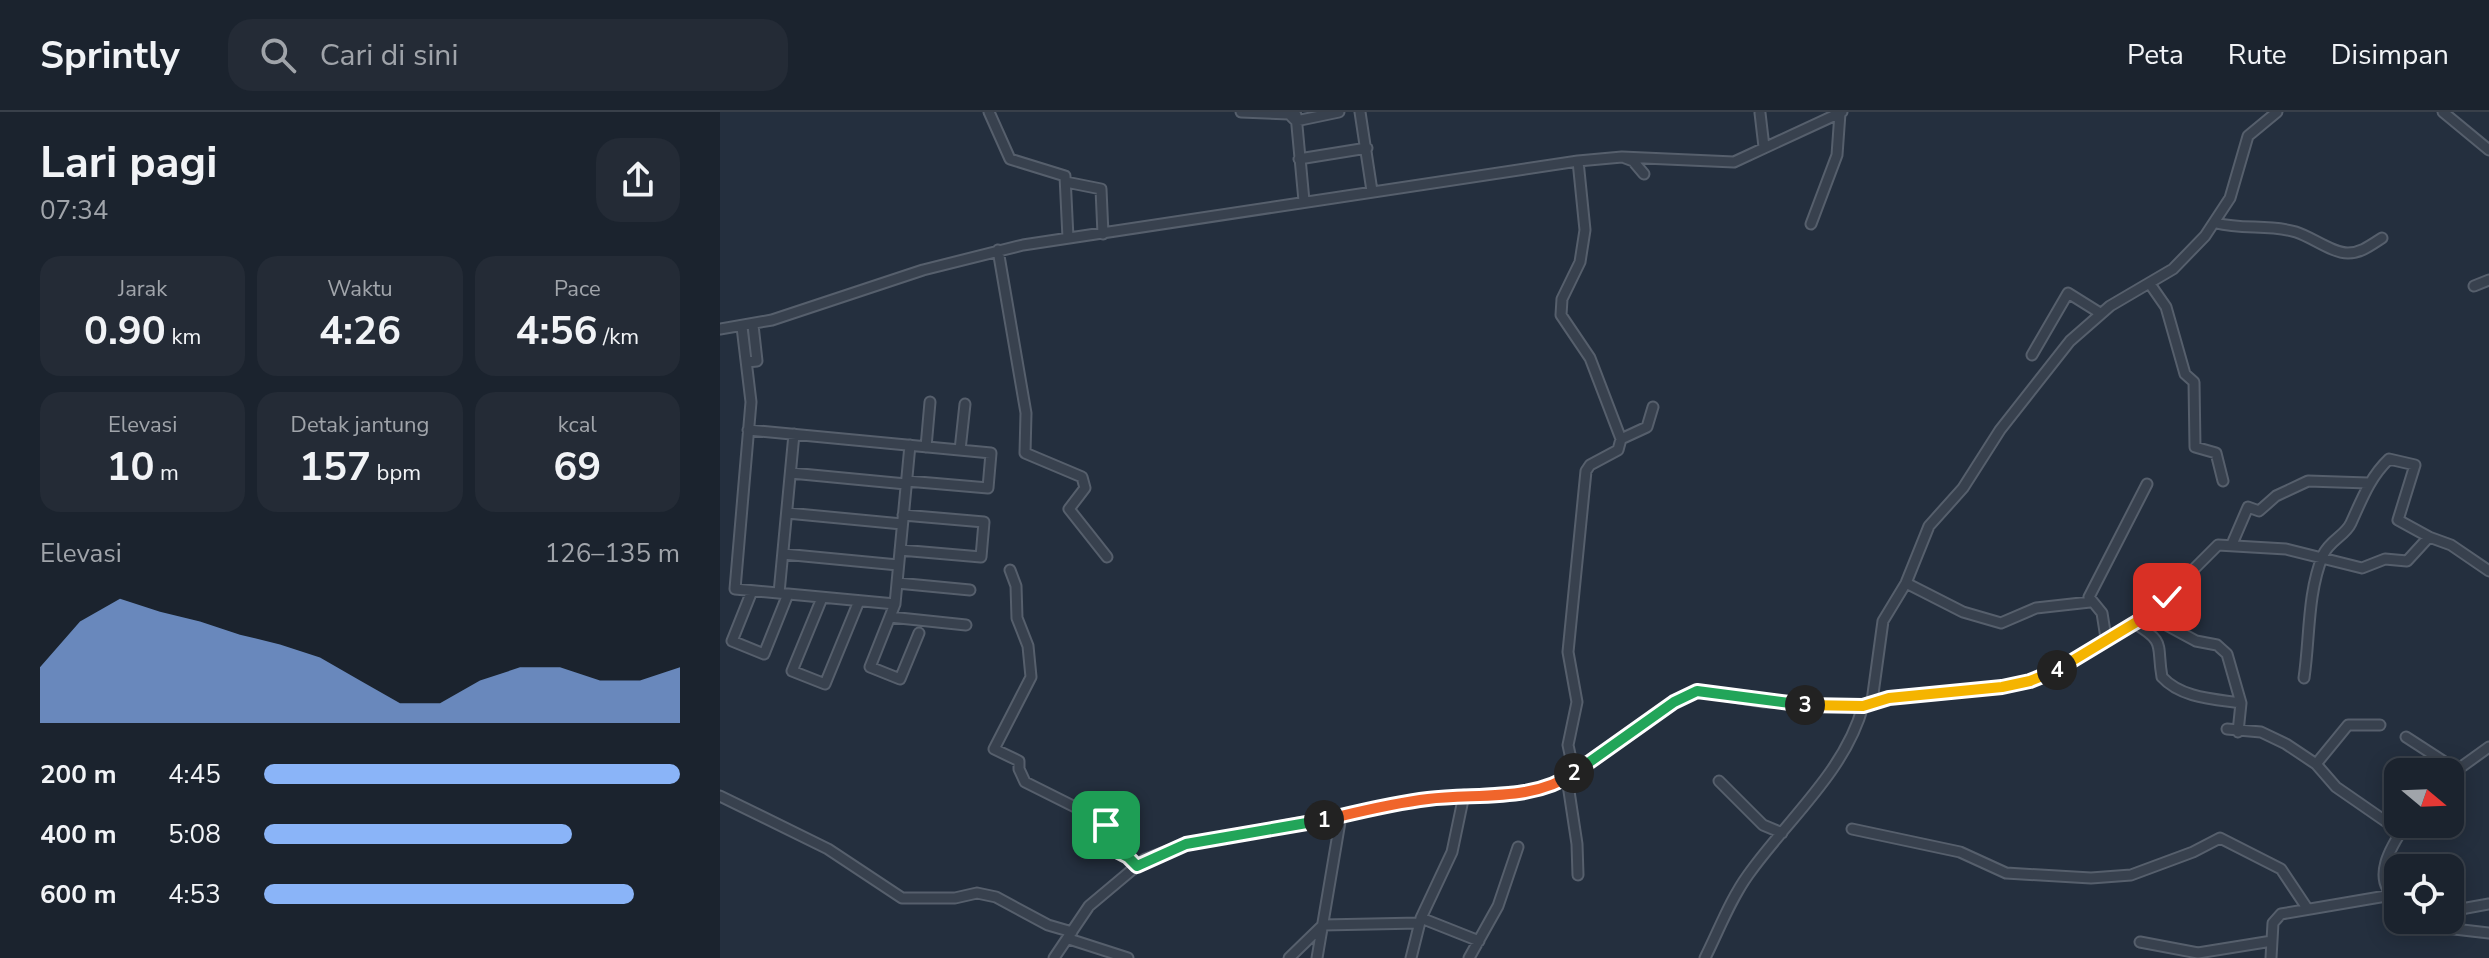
<!DOCTYPE html>
<html lang="id">
<meta charset="utf-8">
<style>
:root{--surface:#1b232e;--page:#242b36;--text:#f1f3f6;--muted:#a0a4aa;--line:#39404a;--accent:#8ab4f8}
body{margin:0;font-family:"Nunito Sans",sans-serif;background:var(--page);color:var(--text);height:100vh;display:flex;flex-direction:column;font-size:30px;white-space:nowrap}
*{box-sizing:border-box;margin:0}
p{font-size:26px;color:var(--muted)}
.icon{flex:none;width:44px;height:44px;fill:none;stroke:currentColor;stroke-width:2;stroke-linecap:round;stroke-linejoin:round}
.map{position:relative;flex:1;overflow:hidden}
.side{display:flex;flex-direction:column;background:var(--surface);width:720px}
.side>*{flex:none}
.needle{width:52px;rotate:109deg}
.buttons{position:absolute;left:1664px;top:646px;display:grid;gap:16px}
.buttons a{display:grid;place-items:center;width:80px;height:80px;border-radius:16px;background:var(--surface);box-shadow:0 4px 20px #0003,0 0 0 2px var(--line);font-size:40px}
.pin{position:absolute;display:grid;place-items:center;width:68px;height:68px;color:#fff;margin:-34px;border-radius:16px;box-shadow:0 4px 12px #0006}
.km{position:absolute;width:40px;height:40px;margin:-20px;border-radius:50%;background:#222;color:#fff;font-size:22px;line-height:40px;text-align:center}
.round{display:grid;place-items:center;flex:none;width:84px;height:84px;border-radius:24px;background:var(--page)}
.summary{display:flex;align-items:center;justify-content:space-between;height:136px;padding:0 40px}
h1{font-size:44px;font-weight:700;line-height:60px}
.figures{display:grid;grid-template-columns:repeat(3,1fr);gap:12px;height:136px;padding:8px 40px}
.figures div{display:grid;align-content:center;border-radius:20px;background:var(--page);text-align:center}
.figures b{font-size:40px;font-weight:700}
.figures small{font-size:22px;font-weight:400}
.figures p{font-size:22px}
.chart{height:224px;padding:16px 40px}
.chart p{display:flex;justify-content:space-between}
.chart svg{width:100%;height:144px;margin-top:8px;fill:var(--accent);opacity:.7}
ul{padding:0 40px;list-style:none;font-size:26px}
li{display:grid;grid-template-columns:128px 96px 1fr;align-items:center;height:60px}
li i{height:20px;border-radius:10px;background:var(--accent)}
header{display:flex;align-items:center;gap:48px;box-sizing:border-box;height:112px;padding:0 40px;background:var(--surface);border-bottom:2px solid var(--line)}
header strong{font-size:38px}
nav{display:flex;gap:44px;margin-inline-start:auto;font-size:28px}
.search{width:560px;height:72px;background:var(--page);display:flex;align-items:center;gap:20px;box-sizing:border-box;padding:0 28px;border-radius:24px;color:var(--muted);font-size:30px}
main{display:flex;flex:1;min-height:0}
.map>svg:first-child{display:block}
.lines{fill:none;stroke-linecap:round;stroke-linejoin:round}
.minor-casing{stroke:#565f6c;stroke-width:13}
.minor{stroke:#38414e;stroke-width:9}
.split-1-casing{stroke:#fff;stroke-width:16}
.split-2-casing{stroke:#fff;stroke-width:16}
.split-3-casing{stroke:#fff;stroke-width:16}
.split-4-casing{stroke:#fff;stroke-width:16}
.split-5-casing{stroke:#fff;stroke-width:16}
.split-1{stroke:#22a559;stroke-width:10}
.split-2{stroke:#f0652b;stroke-width:10}
.split-3{stroke:#22a559;stroke-width:10}
.split-4{stroke:#f5b400;stroke-width:10}
.split-5{stroke:#f5b400;stroke-width:10}
</style>
<header>
<strong>Sprintly</strong>
<div class="search"><svg class="icon" aria-label="search" viewBox="0 0 24 24"><circle cx="10" cy="10" r="6"/><path d="M15 15l6 6"/></svg>Cari di sini</div>
<nav><a>Peta</a><a>Rute</a><a>Disimpan</a></nav>
</header>
<main>
<section class="side">
<div class="summary"><div><h1>Lari pagi</h1><p>07:34</p></div><a class="round"><svg class="icon" aria-label="share" viewBox="0 0 24 24"><path d="M12 15V3M7 8l5-5 5 5M5 13v7h14v-7"/></svg></a></div>
<div class="figures">
<div><p>Jarak</p><b>0.90<small> km</small></b></div>
<div><p>Waktu</p><b>4:26</b></div>
<div><p>Pace</p><b>4:56<small> /km</small></b></div>
</div>
<div class="figures">
<div><p>Elevasi</p><b>10<small> m</small></b></div>
<div><p>Detak jantung</p><b>157<small> bpm</small></b></div>
<div><p>kcal</p><b>69</b></div>
</div>
<div class="chart"><p><span>Elevasi</span>126–135 m</p>
<svg viewBox="0 0 160 44" preserveAspectRatio="none"><path d="M0 44V27L10 13L20 6L30 10L40 13L50 17L60 20L70 24L80 31L90 38L100 38L110 31L120 27L130 27L140 31L150 31L160 27V44z"/></svg>
</div>
<ul>
<li><b>200 m</b>4:45<i style="width:100%"></i></li>
<li><b>400 m</b>5:08<i style="width:74%"></i></li>
<li><b>600 m</b>4:53<i style="width:89%"></i></li>
</ul>
</section>
<div class="map">
<svg width="1769" height="846" viewBox="0 0 1769 846">
<rect width="100%" height="100%" fill="#242f3e"/>
<g class="lines">
<!-- minor casing -->
<g class="minor-casing">
<path id="minor" d="M 269,0 L 290,47 L 345,64 L 348,126
M 521,0 L 569,2 L 576,9 L 619,0
M 640,0 L 652,79
M 1723,0 L 1769,38
M 1040,1 L 1044,35
M 576,3 L 584,89
M 905,46 L 913,49 L 924,62
M 579,47 L 647,36
M 858,49 L 865,118 L 860,150 L 842,187 L 841,203 L 870,246 L 901,327
M 346,70 L 381,77 L 383,122
M 1496,111 C 1523,118 1549,112 1576,120 C 1592,125 1612,141 1628,141 C 1641,141 1651,133 1662,126
M 1091,112 L 1117,43 L 1120,1
M 278,138 L 306,301 L 305,341 L 362,365 L 365,376 L 349,397 L 387,445
M 1430,172 L 1446,195 L 1465,262 L 1474,270 L 1475,335 L 1496,341 L 1503,369
M 1754,174 L 1769,168
M 22,215 L 31,290 L 15,477 L 175,492 L 190,333
M 0,217 L 52,208 L 203,158 L 303,133 L 858,49 L 902,45 L 1014,50 L 1122,0
M 1312,243 L 1348,181 L 1380,201
M 27,250 L 37,249 L 33,213
M 28,318 L 271,341 L 268,376 L 187,369
M 206,335 L 210,290
M 240,338 L 245,292
M 71,361 L 186,372
M 67,401 L 182,412
M 1512,432 L 1528,395 L 1539,399 L 1556,384 L 1588,369 L 1648,371
M 180,438 L 261,445 L 264,410 L 183,403
M 63,442 L 178,453
M 290,458 L 296,474 L 297,506 L 308,534 L 311,565 L 274,637 L 299,649 L 299,657 L 305,670 L 385,710 L 381,731 L 408,745 L 417,754
M 177,471 L 250,478
M 1186,471 L 1243,500 L 1281,511 L 1316,496 L 1370,490
M 32,479 L 12,529 L 44,542 L 68,482
M 59,481 L 74,322
M 102,486 L 72,559 L 105,572 L 139,489
M 175,492 L 150,555 L 180,567 L 199,521
M 1428,503 L 1476,529 L 1497,533 L 1507,542 L 1521,591 L 1518,620
M 170,505 L 246,513
M 1414,511 C 1447,531 1436,532 1442,565 C 1461,586 1494,587 1521,591
M 1386,526 L 1382,501 L 1369,485 L 1427,372
M 1584,566 C 1590,526 1587,482 1603,443 C 1610,428 1625,424 1631,411 C 1642,387 1650,365 1669,347 L 1695,353 L 1678,408 L 1709,425
M 1152,589 L 1163,509 L 1186,471 L 1209,414 L 1243,376 L 1280,318 L 1350,229 L 1390,194 L 1453,157 L 1485,124 L 1510,86 L 1528,24 L 1557,0
M 1507,617 L 1541,620 L 1566,632 L 1596,652 L 1616,675 L 1681,720
M 1686,625 L 1737,658 L 1730,665
M 1596,652 L 1628,613 L 1660,613
M 1737,658 L 1769,635
M 854,661 L 848,633 L 857,590 L 848,540 L 866,359 L 870,353 L 898,338 L 901,327 L 927,315 L 933,295
M 847,666 L 857,732 L 858,763
M 999,669 L 1043,713 L 1062,721
M 0,684 L 108,737 L 182,786 L 235,786 L 257,781 L 276,785 L 328,813 L 352,820
M 1132,717 L 1240,740 L 1286,761 L 1371,766 L 1411,763 L 1473,740 L 1500,726 L 1561,757 L 1587,796
M 1678,787 C 1649,768 1672,733 1686,712
M 1730,799 L 1769,792
M 701,806 L 759,829
M 1706,808 L 1717,815 L 1769,821
M 349,827 L 408,846
M 1420,830 L 1478,841 L 1552,829
M 334,846 L 369,794 L 425,747 L 466,732 L 706,687 L 817,678 L 847,666 L 954,590 L 977,579 L 1044,590 L 1143,594 L 1169,586 L 1282,575 L 1319,567 L 1428,503 L 1498,433 L 1566,437 L 1642,456 L 1665,447 L 1687,449 L 1709,425 L 1731,433 L 1769,459
M 569,846 L 603,813 L 699,811
M 597,846 L 621,704
M 691,846 L 701,806 L 732,740 L 744,683
M 749,846 L 778,794 L 798,735
M 985,846 C 999,818 1010,788 1028,763 C 1066,709 1125,660 1143,594
M 1551,846 L 1553,811 L 1561,802 L 1672,783"/>
</g>
<!-- minor -->
<use href="#minor" class="minor"/>
</g>
<g class="lines">
<!-- split-1 casing -->
<g class="split-1-casing">
<path id="split-1" d="M 386,713 L 381,731 L 408,745 L 417,754 L 466,732 L 604,708"/>
</g>
<!-- split-2 casing -->
<g class="split-2-casing">
<path id="split-2" d="M 604,708 C 638,700 673,691 708,687 C 756,681 813,690 854,661"/>
</g>
<!-- split-3 casing -->
<g class="split-3-casing">
<path id="split-3" d="M 854,661 L 954,590 L 977,579 L 1085,593"/>
</g>
<!-- split-4 casing -->
<g class="split-4-casing">
<path id="split-4" d="M 1085,593 L 1143,594 L 1169,586 L 1282,575 L 1310,569 L 1337,558"/>
</g>
<!-- split-5 casing -->
<g class="split-5-casing">
<path id="split-5" d="M 1337,558 L 1428,503 L 1447,485"/>
</g>
<!-- split-1 -->
<use href="#split-1" class="split-1"/>
<!-- split-2 -->
<use href="#split-2" class="split-2"/>
<!-- split-3 -->
<use href="#split-3" class="split-3"/>
<!-- split-4 -->
<use href="#split-4" class="split-4"/>
<!-- split-5 -->
<use href="#split-5" class="split-5"/>
</g>
</svg>
<div class="buttons">
<a><svg class="needle" viewBox="-14 -14 28 28"><path d="M0-13l5 13h-10z" fill="#e53935"/><path d="M0 13l5-13h-10z" fill="#a0a4aa"/></svg></a>
<a><svg class="icon" aria-label="locate" viewBox="0 0 24 24"><circle cx="12" cy="12" r="6"/><path d="M12 2v4M12 18v4M2 12h4M18 12h4"/></svg></a>
</div>
<div class="pin" style="left:386px;top:713px;background:#1e9e55"><svg class="icon" aria-label="arrive" viewBox="0 0 24 24"><path d="M6 21V4h12l-3 4 3 4H6"/></svg></div>
<div class="pin" style="left:1447px;top:485px;background:#d93025"><svg class="icon" aria-label="check" viewBox="0 0 24 24"><path d="M5 12l5 5 9-10"/></svg></div>
<b class="km" style="left:604px;top:708px">1</b>
<b class="km" style="left:854px;top:661px">2</b>
<b class="km" style="left:1085px;top:593px">3</b>
<b class="km" style="left:1337px;top:558px">4</b>
</div>
</main>
